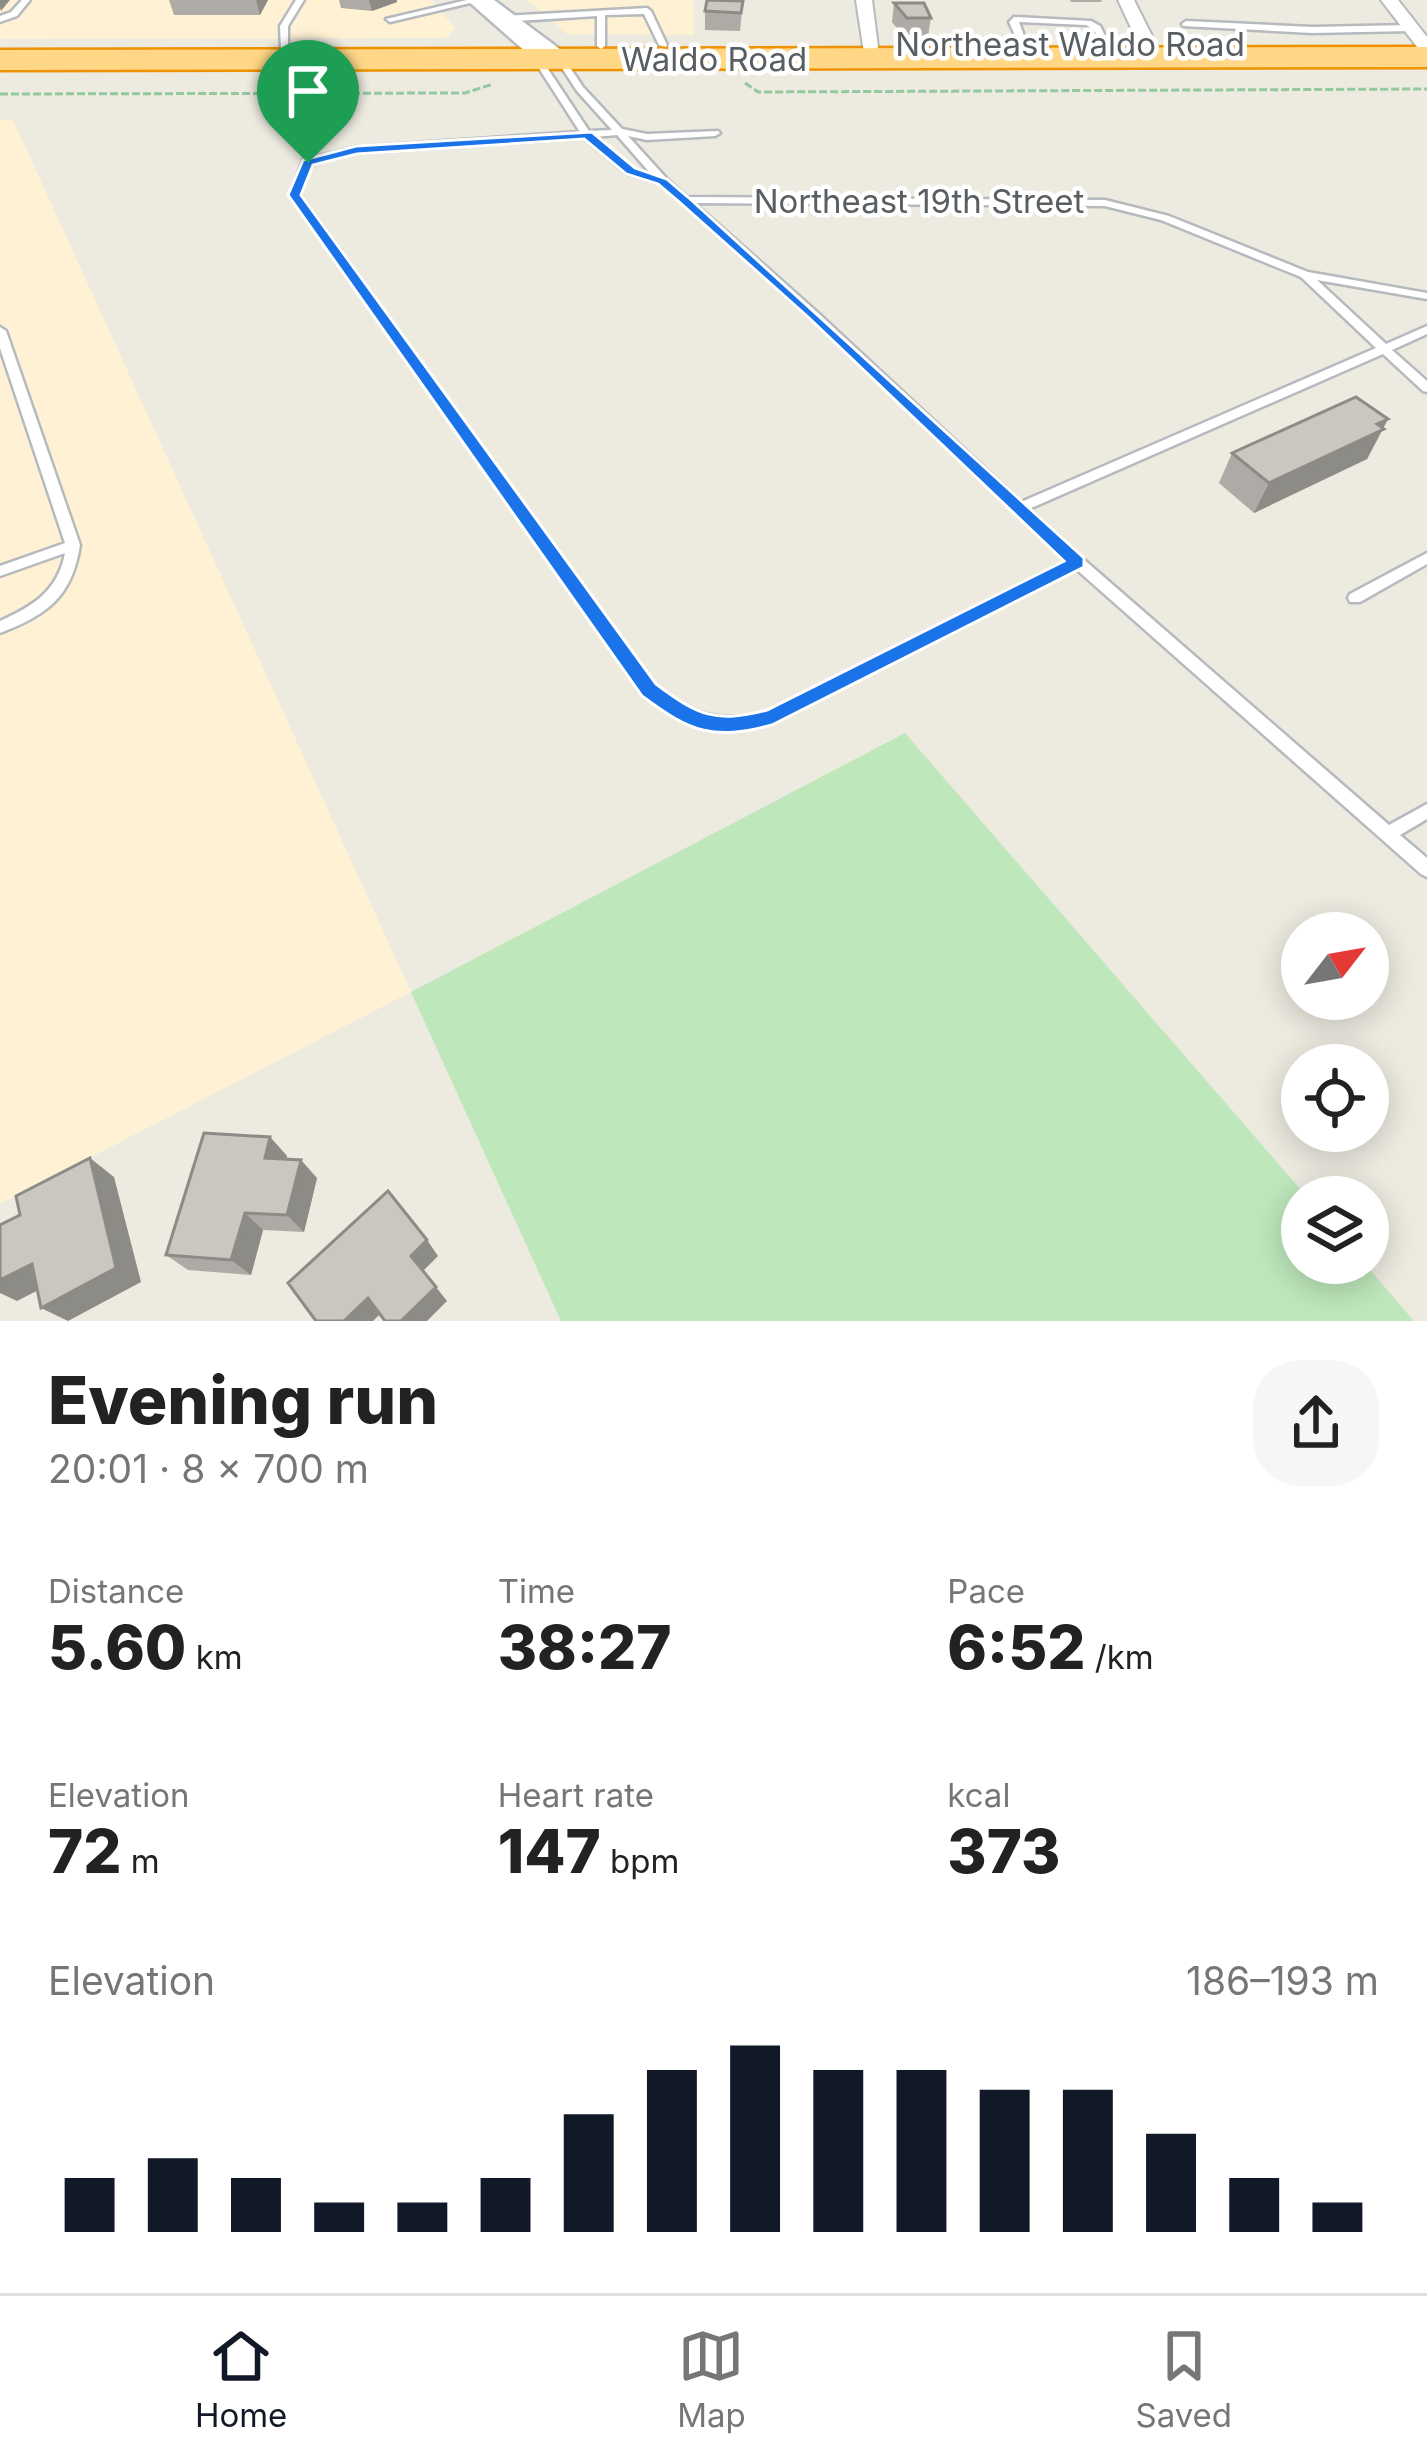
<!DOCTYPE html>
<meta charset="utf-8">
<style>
:root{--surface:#fff;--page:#f6f6f6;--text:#222;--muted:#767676;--line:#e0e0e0;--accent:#111827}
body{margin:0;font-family:Inter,sans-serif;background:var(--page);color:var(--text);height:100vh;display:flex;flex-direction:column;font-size:45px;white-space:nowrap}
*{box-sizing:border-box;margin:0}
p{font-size:39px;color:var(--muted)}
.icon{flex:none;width:66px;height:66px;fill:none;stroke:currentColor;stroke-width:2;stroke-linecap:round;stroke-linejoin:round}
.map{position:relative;height:1321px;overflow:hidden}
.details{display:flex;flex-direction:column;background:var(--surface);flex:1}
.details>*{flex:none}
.needle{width:78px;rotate:59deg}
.tools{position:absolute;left:1281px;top:912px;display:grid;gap:24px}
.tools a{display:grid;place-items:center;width:108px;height:108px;border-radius:50%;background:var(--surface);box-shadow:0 6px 30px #0003;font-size:60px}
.pin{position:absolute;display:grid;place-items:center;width:102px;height:102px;color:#fff;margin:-123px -51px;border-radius:50% 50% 50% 0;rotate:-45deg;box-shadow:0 0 12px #0007}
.pin .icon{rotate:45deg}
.round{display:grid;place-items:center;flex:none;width:126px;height:126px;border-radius:48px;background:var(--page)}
.headline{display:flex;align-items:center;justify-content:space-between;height:204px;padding:0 48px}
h1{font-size:66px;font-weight:800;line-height:90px}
.stats{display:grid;grid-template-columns:repeat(3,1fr);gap:18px;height:204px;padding:12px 48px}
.stats div{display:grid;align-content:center}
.stats b{font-size:60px;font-weight:800}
.stats small{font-size:33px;font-weight:400}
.stats p{font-size:33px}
.chart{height:336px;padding:24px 48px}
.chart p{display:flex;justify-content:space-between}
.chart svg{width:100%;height:216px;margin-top:12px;stroke:var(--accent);stroke-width:6}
.menu{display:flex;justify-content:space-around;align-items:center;height:168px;border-top:3px solid var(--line);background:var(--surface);font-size:33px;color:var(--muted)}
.menu a{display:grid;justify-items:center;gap:6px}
.menu .on{color:var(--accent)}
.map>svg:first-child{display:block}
.commercial{fill:#fff2d4}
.green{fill:#bee7bb}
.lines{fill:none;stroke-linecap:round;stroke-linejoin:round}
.lane-casing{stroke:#b6babe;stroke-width:5}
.street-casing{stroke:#b6babe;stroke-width:4}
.secondary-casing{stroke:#b6bbc0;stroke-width:5}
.highway-casing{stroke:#ee9200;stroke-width:5}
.path{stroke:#94c89f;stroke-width:3;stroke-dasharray:8 3;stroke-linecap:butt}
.lane{fill:#fff;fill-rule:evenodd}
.street{fill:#fff;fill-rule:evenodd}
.secondary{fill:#fff;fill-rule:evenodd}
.highway{fill:#ffd786;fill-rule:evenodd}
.wall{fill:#aeaaa5}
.shaded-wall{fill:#8d8b86}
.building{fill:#cac6c0;stroke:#8d8b86;stroke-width:3}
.route{fill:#1a73e8;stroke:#fff;stroke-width:3;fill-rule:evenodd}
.labels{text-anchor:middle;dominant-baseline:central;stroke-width:9;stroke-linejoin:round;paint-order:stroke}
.far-street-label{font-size:33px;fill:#595e63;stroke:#fff}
</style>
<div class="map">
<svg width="1427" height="1321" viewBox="0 0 1427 1321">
<rect width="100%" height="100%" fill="#edeae0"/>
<!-- commercial -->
<path class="commercial" d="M 0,0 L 432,0 L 455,28 L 447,38 L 0,39 Z
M 527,0 L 693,0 L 694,35 L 567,34 Z
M 0,120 L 13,120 L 411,992 L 0,1204 Z"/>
<!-- green -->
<path class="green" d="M 905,733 L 1307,1197 L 1302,1197 L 1302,1263 L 1364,1263 L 1414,1321 L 561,1321 L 411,992 Z"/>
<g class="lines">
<!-- lane casing -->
<g class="lane-casing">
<path id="lane" d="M 22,0 L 30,0 L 17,16 L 0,22 L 0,16 L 11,12 Z
M 296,0 L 304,0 L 288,26 L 288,46 L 281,48 L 280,26 Z
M 467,0 L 483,0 L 390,22 L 386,19 Z
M 647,8 L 651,11 L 667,45 L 666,47 L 659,45 L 644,14 L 605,15 L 605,46 L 601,49 L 597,46 L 597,16 L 502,22 L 498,19 L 502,16 Z
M 1014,17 L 1091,21 L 1100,26 L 1109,43 L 1102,45 L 1094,30 L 1086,25 L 1019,22 L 1027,44 L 1020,46 L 1009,22 Z
M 1186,21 L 1312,27 L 1411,25 L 1415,28 L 1411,31 L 1312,33 L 1183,26 L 1182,24 Z
M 537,56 L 540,57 L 589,131 L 612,130 L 577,91 L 556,59 L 557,57 L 563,57 L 583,87 L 622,129 L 647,134 L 718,131 L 720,133 L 715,136 L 647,140 L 628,136 L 667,179 L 687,197 L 1105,200 L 1169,216 L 1308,272 L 1427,293 L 1427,299 L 1317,280 L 1386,344 L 1427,326 L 1427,334 L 1392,350 L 1427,381 L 1427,392 L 1423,391 L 1383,354 L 1029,509 L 1082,558 L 1389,825 L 1427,804 L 1427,819 L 1400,835 L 1427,858 L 1427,877 L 1421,874 L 1076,569 L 772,723 C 716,736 689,728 644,694 L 290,195 L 303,160 L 356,147 L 580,132 L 533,59 ZM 617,135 L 651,174 L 634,169 L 595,137 ZM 584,138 L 626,173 L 659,183 L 809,316 L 1067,561 L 769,712 C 717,723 696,716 654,686 L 300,195 L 311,164 L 356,153 ZM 694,203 L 1105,206 L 1161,220 L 1301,277 L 1376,348 L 1021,502 L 817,312 Z
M 0,327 L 6,331 L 80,545 C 72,597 47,615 0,633 L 0,621 C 33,606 58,591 65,553 L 0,576 L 0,566 L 65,543 L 0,348 Z
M 1427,553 L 1427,564 L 1360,602 L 1350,602 L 1348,598 L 1350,594 Z"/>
</g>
<!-- street casing -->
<g class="street-casing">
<path id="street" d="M 856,0 L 872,0 L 880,63 L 865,59 Z
M 1118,0 L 1134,0 L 1163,58 L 1160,62 L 1145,58 Z
M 1381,0 L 1398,0 L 1427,37 L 1427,53 L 1421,52 Z"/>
</g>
<!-- secondary casing -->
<g class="secondary-casing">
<path id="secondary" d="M 467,0 L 494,0 L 573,59 L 560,67 L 526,52 Z"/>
</g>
<!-- highway casing -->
<g class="highway-casing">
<path id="highway" d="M 1427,47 L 1427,67 L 0,70 L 0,50 Z"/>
</g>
<!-- path -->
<path class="path" d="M 745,83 L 758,92 L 1427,89
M 0,94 L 465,93 L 493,84"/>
<!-- lane -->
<use href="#lane" class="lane"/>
<!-- street -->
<use href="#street" class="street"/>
<!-- secondary -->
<use href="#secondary" class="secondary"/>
<!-- highway -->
<use href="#highway" class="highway"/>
</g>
<!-- wall -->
<path class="wall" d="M 169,0 L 268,0 L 260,15 L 174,15 Z
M 339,0 L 397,0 L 397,2 L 372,11 L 341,8 Z
M 1070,0 L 1102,0 L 1101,2 L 1071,2 Z
M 743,1 L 740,31 L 705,30 L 705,11 Z
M 894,3 L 931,18 L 928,36 L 904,37 L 892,22 Z
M 1388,419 L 1367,459 L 1254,513 L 1219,483 L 1232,453 Z
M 270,1137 L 287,1156 L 286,1159 L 317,1178 L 304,1232 L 263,1230 L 251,1275 L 188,1270 L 166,1255 Z"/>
<!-- shaded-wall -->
<path class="shaded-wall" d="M 0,0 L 10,0 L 1,11 L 0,8 Z
M 256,0 L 268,0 L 260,15 Z
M 369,0 L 397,0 L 397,2 L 372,11 Z
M 1388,419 L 1367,459 L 1254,513 L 1269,483 Z
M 270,1137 L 287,1156 L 282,1176 L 265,1158 Z
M 90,1158 L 114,1177 L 141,1282 L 68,1321 L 41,1308 Z
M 301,1160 L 317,1178 L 304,1232 L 287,1215 Z
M 245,1213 L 263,1230 L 251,1275 L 231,1260 Z
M 427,1240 L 438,1256 L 423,1271 L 411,1256 Z
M 32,1264 L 60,1279 L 17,1301 L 0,1293 L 0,1280 Z
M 436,1287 L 447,1301 L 427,1321 L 401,1321 Z
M 368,1298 L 382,1312 L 373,1321 L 344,1321 Z"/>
<!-- building -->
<path class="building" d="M 707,0 L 743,1 L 741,13 L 705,11 Z
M 894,3 L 924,3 L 931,18 L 907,18 Z
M 1356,397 L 1388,419 L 1377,424 L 1384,429 L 1269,483 L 1232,453 Z
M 204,1133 L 270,1137 L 265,1158 L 301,1160 L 287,1215 L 245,1213 L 231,1260 L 166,1255 Z
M 90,1158 L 116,1268 L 41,1308 L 32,1264 L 0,1280 L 0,1225 L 20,1215 L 16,1196 Z
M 388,1191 L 427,1240 L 411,1256 L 436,1287 L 401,1321 L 385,1321 L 368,1298 L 344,1321 L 316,1321 L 288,1283 Z"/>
<!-- route -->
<path class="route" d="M 592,132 L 635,168 L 667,179 L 688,197 L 1084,558 L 1084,567 L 772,725 C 713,741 690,732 642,696 L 288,195 L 303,160 L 356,146 ZM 584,139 L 626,174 L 658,184 L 679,202 L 808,317 L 1064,561 L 767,710 C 715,723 699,716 656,684 L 301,195 L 313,165 L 357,154 Z"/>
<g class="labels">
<!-- far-street labels -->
<g class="far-street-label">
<text x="1070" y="44">Northeast Waldo Road</text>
<text x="714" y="59">Waldo Road</text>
<text x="919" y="201">Northeast 19th Street</text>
</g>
</g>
</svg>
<div class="tools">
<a><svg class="needle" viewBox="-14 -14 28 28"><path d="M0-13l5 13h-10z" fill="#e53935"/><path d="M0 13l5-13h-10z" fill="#767676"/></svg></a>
<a><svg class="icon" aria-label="locate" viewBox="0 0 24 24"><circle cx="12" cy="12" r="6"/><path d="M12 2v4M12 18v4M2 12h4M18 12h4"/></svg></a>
<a><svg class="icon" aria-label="layers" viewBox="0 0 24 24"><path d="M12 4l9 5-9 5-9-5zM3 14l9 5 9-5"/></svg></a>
</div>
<div class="pin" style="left:308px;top:163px;background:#1e9e55"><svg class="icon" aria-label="arrive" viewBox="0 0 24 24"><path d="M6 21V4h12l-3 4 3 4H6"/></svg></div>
</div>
<section class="details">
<div class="headline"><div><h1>Evening run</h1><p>20:01 · 8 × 700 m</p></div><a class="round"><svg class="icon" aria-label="share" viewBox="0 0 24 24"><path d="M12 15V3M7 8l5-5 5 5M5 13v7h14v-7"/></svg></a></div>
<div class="stats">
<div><p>Distance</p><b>5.60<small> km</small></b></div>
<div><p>Time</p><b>38:27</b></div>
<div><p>Pace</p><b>6:52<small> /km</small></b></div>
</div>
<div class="stats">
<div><p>Elevation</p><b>72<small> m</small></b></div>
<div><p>Heart rate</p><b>147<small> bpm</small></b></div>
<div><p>kcal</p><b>373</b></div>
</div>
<div class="chart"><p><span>Elevation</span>186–193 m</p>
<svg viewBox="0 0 160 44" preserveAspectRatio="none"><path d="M5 44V33M15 44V29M25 44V33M35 44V38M45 44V38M55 44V33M65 44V20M75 44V11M85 44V6M95 44V11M105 44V11M115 44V15M125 44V15M135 44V24M145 44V33M155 44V38"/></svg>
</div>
</section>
<nav class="menu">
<a class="on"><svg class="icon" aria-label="home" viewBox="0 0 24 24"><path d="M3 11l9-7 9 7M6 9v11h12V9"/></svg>Home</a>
<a><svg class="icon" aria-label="map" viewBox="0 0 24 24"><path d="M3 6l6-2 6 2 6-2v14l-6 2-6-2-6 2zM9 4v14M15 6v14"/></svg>Map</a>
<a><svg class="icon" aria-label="saved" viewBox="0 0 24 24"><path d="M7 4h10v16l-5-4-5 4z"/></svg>Saved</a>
</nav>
